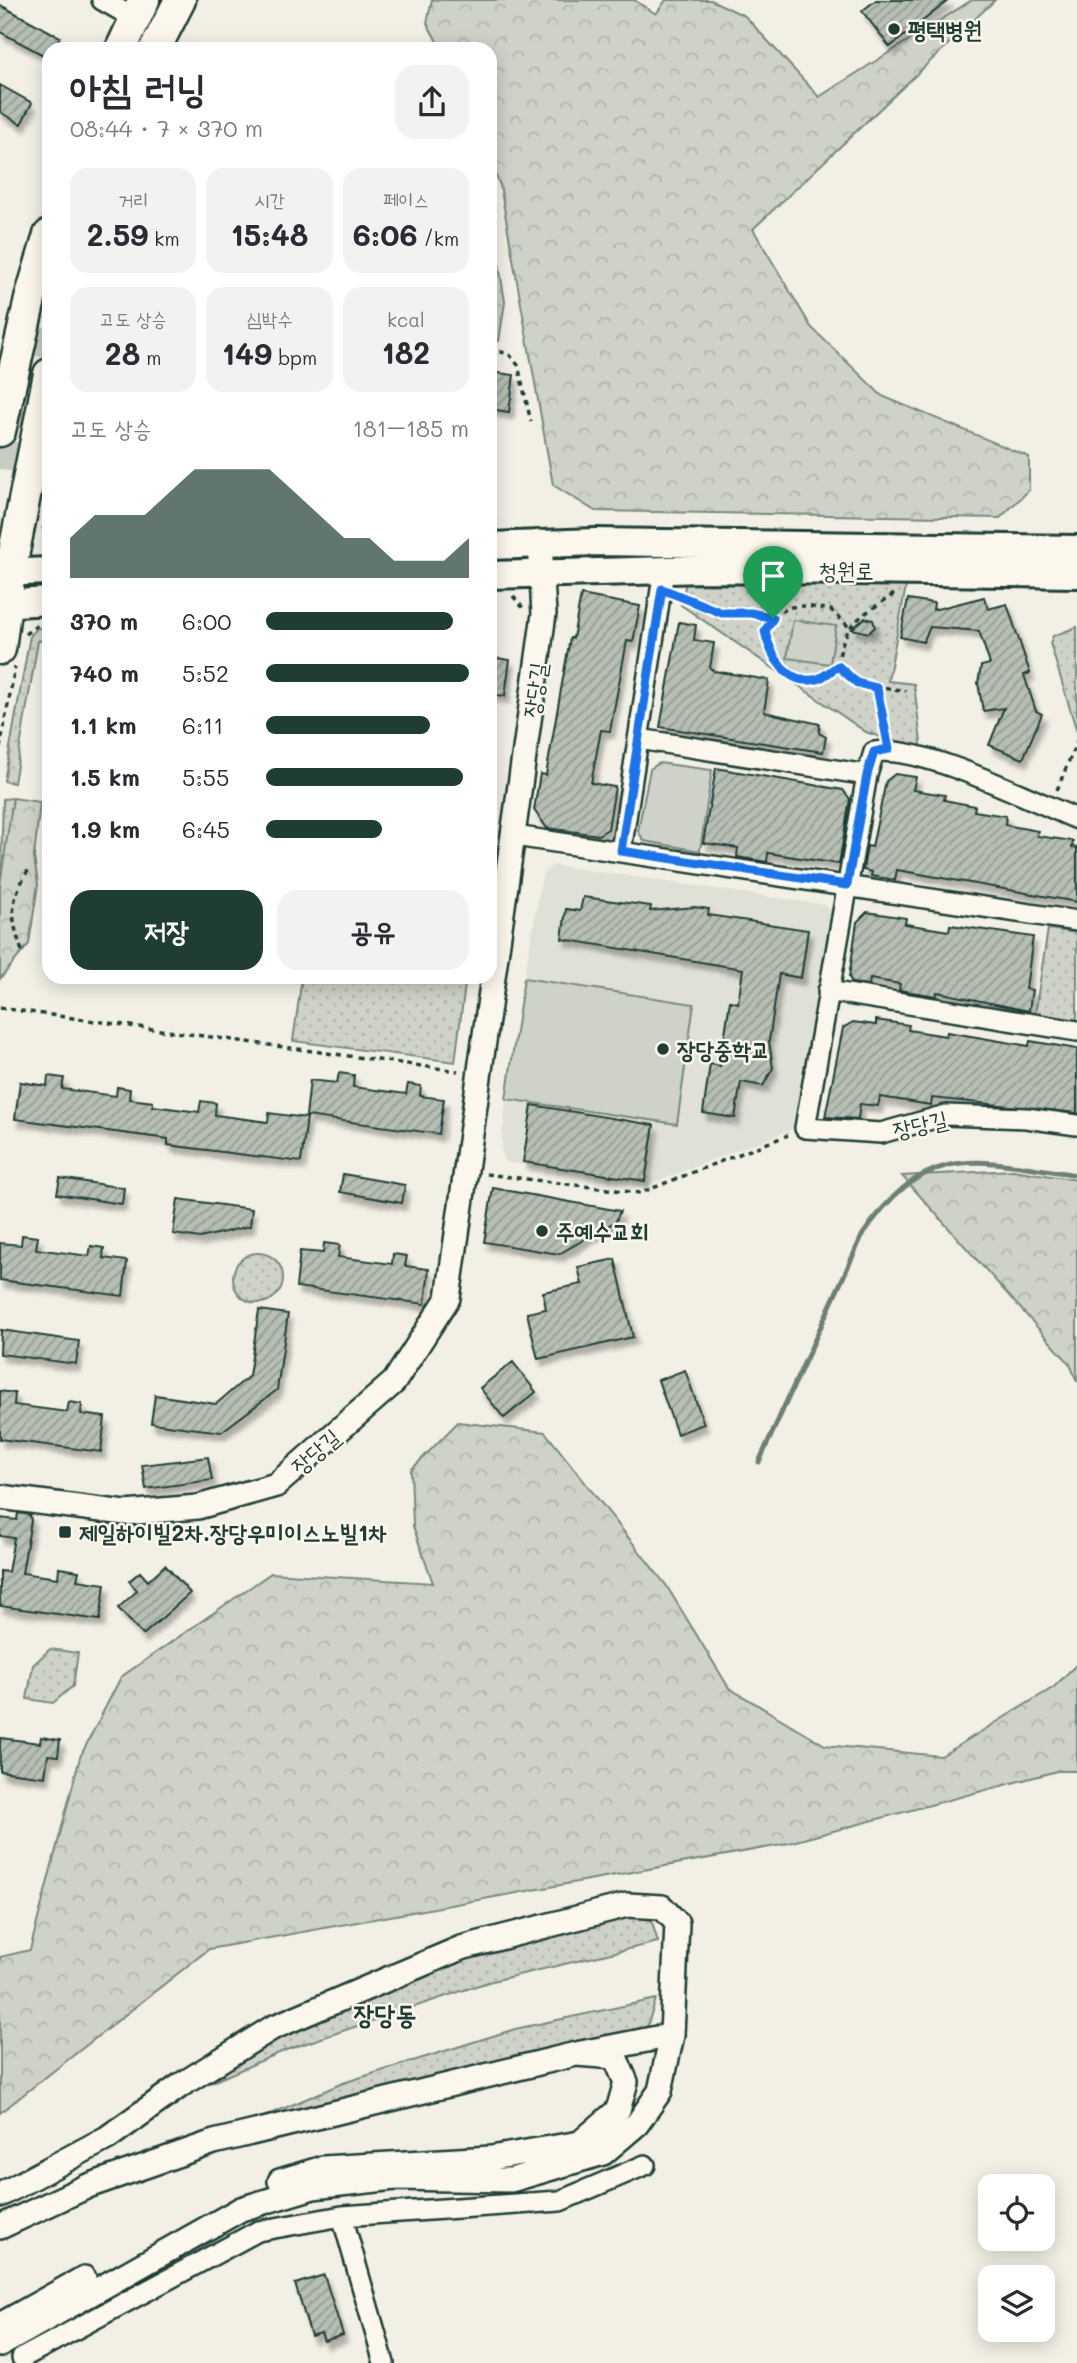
<!DOCTYPE html>
<html lang="ko">
<meta charset="utf-8">
<style>
:root{--surface:#fff;--page:#f2f2f3;--text:#2b2b33;--muted:#7c7c81;--accent:#1f3d34}
body{margin:0;font-family:Mali,"Poor Story",sans-serif;background:var(--page);color:var(--text);height:100vh;display:flex;flex-direction:column;font-size:26px;white-space:nowrap}
*{box-sizing:border-box;margin:0}
p{font-size:23px;color:var(--muted)}
.icon{flex:none;width:38px;height:38px;fill:none;stroke:currentColor;stroke-width:2;stroke-linecap:round;stroke-linejoin:round}
.map{position:relative;flex:1;overflow:hidden}
.drawer{position:absolute;left:42px;top:42px;width:455px;height:942px;display:flex;flex-direction:column;background:var(--surface);border-radius:21px;box-shadow:0 4px 18px #0003}
.drawer>*{flex:none}
.controls{position:absolute;left:978px;top:2174px;display:grid;gap:14px}
.controls a{display:grid;place-items:center;width:77px;height:77px;border-radius:14px;background:var(--surface);box-shadow:0 4px 18px #0003;font-size:35px}
.pin{position:absolute;display:grid;place-items:center;width:60px;height:60px;color:#fff;margin:-72px -30px;border-radius:50% 50% 50% 0;rotate:-45deg;box-shadow:0 0 7px #0007}
.pin .icon{rotate:45deg}
.round{display:grid;place-items:center;flex:none;width:74px;height:74px;border-radius:21px;background:var(--page)}
.overview{display:flex;align-items:center;justify-content:space-between;height:119px;padding:0 28px}
h1{font-size:38px;font-weight:800;line-height:52px}
.figures{display:grid;grid-template-columns:repeat(3,1fr);gap:10px;height:119px;padding:7px 28px}
.figures div{display:grid;align-content:center;border-radius:18px;background:var(--page);text-align:center}
.figures b{font-size:30px;font-weight:800}
.figures small{font-size:19px;font-weight:400}
.figures p{font-size:19px}
.chart{height:196px;padding:14px 28px}
.chart p{display:flex;justify-content:space-between}
.chart svg{width:100%;height:126px;margin-top:7px;fill:var(--accent);opacity:.7}
.action{display:flex;gap:14px;margin-top:auto;padding:14px 28px}
.action a{flex:1;height:80px;border-radius:21px;background:var(--accent);color:#fff;font-size:28px;font-weight:800;line-height:80px;text-align:center}
.action a+a{background:var(--page);color:var(--text)}
ul{padding:0 28px;list-style:none;font-size:23px}
li{display:grid;grid-template-columns:112px 84px 1fr;align-items:center;height:52px}
li i{height:18px;border-radius:9px;background:var(--accent)}
.map>svg:first-child{display:block}
.built{fill:#e0e1d6}
.grass{fill:url(#grass-dots);stroke:#77887e;stroke-width:2}
.forest{fill:url(#forest-crowns);stroke:#77887e;stroke-width:2}
.pitch{fill:#cfd2c8;stroke:#77887e;stroke-width:2}
.lines{fill:none;stroke-linecap:round;stroke-linejoin:round}
.stream{stroke:#6e7f75;stroke-width:5}
.building{fill:url(#building-hatch);stroke:#1f3d34;stroke-width:2;filter:url(#shadow)}
.primary-tunnel{stroke:#c8ccc2;stroke-width:30;stroke-dasharray:30 15;stroke-linecap:butt}
.minor-casing{stroke:#1f3d34;stroke-width:24}
.tertiary-casing{stroke:#1f3d34;stroke-width:28}
.secondary-casing{stroke:#1f3d34;stroke-width:32}
.primary-casing{stroke:#1f3d34;stroke-width:35}
.path{stroke:#1f3d34;stroke-width:3.5;stroke-dasharray:5 5;stroke-linecap:butt}
.minor{stroke:#fbf7ec;stroke-width:19}
.tertiary{stroke:#fbf7ec;stroke-width:23}
.secondary{stroke:#fbf7ec;stroke-width:26}
.primary{stroke:#fbf7ec;stroke-width:30}
.route-casing{stroke:#fff;stroke-width:14}
.route{stroke:#1a73e8;stroke-width:9}
.poi-dot{fill:#1f3d34;stroke:#fbf7ec;stroke-width:2.5}
.labels{text-anchor:middle;dominant-baseline:central;stroke-width:5;stroke-linejoin:round;paint-order:stroke}
.poi-label{font-size:23px;font-weight:bold;fill:#1f3d34;stroke:#fbf7ec;text-anchor:start}
.street-label{font-size:23px;fill:#1f3d34;stroke:#fbf7ec}
.quarter-label{font-size:26px;font-weight:bold;fill:#1f3d34;stroke:#fbf7ec}
</style>
<div class="map">
<svg width="1077" height="2363" viewBox="0 0 1077 2363">
<defs>
<pattern id="grass-dots" width="8" height="8" patternUnits="userSpaceOnUse" patternTransform="scale(1.75)"><rect width="8" height="8" fill="#cfd2c8"/><path d="M2 2h.1M6 6h.1" fill="none" stroke="#b1b5ac" stroke-width="1.8" stroke-linecap="round"/></pattern>
<pattern id="forest-crowns" width="20" height="18" patternUnits="userSpaceOnUse" patternTransform="scale(1.75)"><rect width="20" height="18" fill="#cfd2c8"/><path d="M2 6a3 3 0 1 1 6 0M12 15a3 3 0 1 1 6 0" fill="none" stroke="#b1b5ac"/></pattern>
<pattern id="building-hatch" width="6" height="6" patternUnits="userSpaceOnUse" patternTransform="scale(1.75)"><rect width="6" height="6" fill="#b7beb3"/><path d="M-1 1l2-2M0 6l6-6M5 7l2-2" fill="none" stroke="#949c92"/></pattern>
<filter id="shadow"><feDropShadow dx="4" dy="7" stdDeviation="2" flood-color="#0004"/></filter>
</defs>
<rect width="100%" height="100%" fill="#f2f0e5"/>
<filter id="ink" filterUnits="userSpaceOnUse"><feTurbulence type="fractalNoise" baseFrequency=".0143" numOctaves="2"/><feDisplacementMap in="SourceGraphic" scale="14" xChannelSelector="R" yChannelSelector="G"/><feConvolveMatrix kernelMatrix="1 2 1 2 8 2 1 2 1" color-interpolation-filters="sRGB"/></filter>
<g filter="url(#ink)">
<!-- built -->
<path class="built" d="M 553,865 L 826,905 L 836,915 L 800,1126 L 645,1186 L 506,1162 L 501,1150 L 506,1099 L 524,978 L 542,875 Z"/>
<!-- grass -->
<path class="grass" d="M 490,257 L 499,265 L 505,302 L 499,341 L 490,337 Z
M 907,581 L 888,681 L 914,684 L 922,751 L 866,732 L 681,605 L 686,582 Z
M 49,627 L 49,640 L 38,641 L 14,783 L 4,781 L 30,636 L 37,628 Z
M 1077,627 L 1077,732 L 1050,643 L 1053,636 Z
M 13,798 L 0,898 L 3,799 Z
M 1048,929 L 1077,933 L 1077,1027 L 1034,1020 Z
M 302,977 L 466,977 L 455,1062 L 293,1041 Z
M233 1278a25 25 0 1 1 50 0a25 25 0 1 1-50 0Z
M 50,1649 L 78,1653 L 73,1686 L 53,1703 L 27,1699 L 33,1665 Z
M 633,1913 L 651,1919 L 658,1942 L 488,1982 L 286,2050 L 210,2083 L 275,2037 L 470,1953 Z
M 656,1999 L 647,2027 L 626,2035 L 467,2068 L 229,2132 L 343,2083 L 515,2029 Z"/>
<!-- forest -->
<path class="forest" d="M 432,0 L 634,0 L 656,14 L 666,0 L 711,0 L 745,16 L 819,97 L 972,0 L 995,0 L 753,229 L 811,327 L 882,396 L 1029,457 L 1029,490 L 1000,518 L 595,511 L 553,485 L 500,185 L 490,162 L 490,49 L 441,49 L 427,23 Z
M 13,798 L 40,802 L 34,857 L 38,884 L 29,944 L 0,979 L 0,885 Z
M 1013,1170 L 1077,1180 L 1077,1382 L 1070,1364 L 902,1176 Z
M 458,1422 L 545,1432 L 666,1585 L 729,1688 L 825,1745 L 941,1756 L 1054,1687 L 1077,1664 L 1077,1771 L 1057,1771 L 781,1845 L 209,1949 L 0,2113 L 0,1957 L 30,1950 L 80,1757 L 121,1677 L 271,1573 L 433,1583 L 413,1526 L 411,1470 Z"/>
<!-- pitch -->
<path class="pitch" d="M 793,620 L 836,626 L 830,664 L 787,658 Z
M 659,763 L 712,770 L 700,851 L 644,841 L 638,831 L 650,769 Z
M 524,978 L 694,1004 L 677,1124 L 506,1099 Z"/>
<g class="lines">
<!-- stream -->
<path class="stream" d="M 759,1462 L 862,1236 C 926,1140 977,1160 1077,1175"/>
</g>
<!-- building -->
<path class="building" d="M 876,0 L 949,0 L 890,47 L 862,11 Z
M 0,5 L 60,37 L 54,49 L 49,49 L 49,58 L 0,32 Z
M 0,85 L 32,103 L 21,124 L 0,112 Z
M 490,372 L 514,375 L 509,412 L 490,409 Z
M 581,595 L 640,606 L 633,642 L 627,641 L 610,731 L 601,730 L 591,783 L 615,787 L 608,829 L 598,835 L 547,828 L 534,810 L 540,774 L 546,775 L 570,638 L 573,638 Z
M 984,597 L 988,609 L 1007,604 L 1030,673 L 1024,675 L 1036,711 L 1042,714 L 1023,759 L 989,745 L 1004,708 L 983,711 L 978,683 L 981,666 L 990,664 L 979,631 L 930,627 L 923,642 L 900,637 L 908,599 L 934,603 L 933,610 Z
M 865,618 L 873,620 L 875,627 L 869,633 L 852,629 Z
M 679,622 L 696,625 L 694,640 L 714,643 L 710,668 L 714,671 L 769,680 L 764,712 L 820,724 L 819,733 L 826,737 L 823,752 L 660,727 Z
M 490,657 L 510,660 L 505,696 L 490,694 Z
M 716,768 L 843,790 L 850,799 L 839,864 L 768,853 L 767,862 L 737,857 L 738,848 L 703,843 Z
M 895,774 L 916,777 L 913,790 L 945,795 L 944,800 L 975,806 L 974,811 L 1006,816 L 1005,825 L 1038,831 L 1037,836 L 1073,841 L 1072,847 L 1077,848 L 1077,902 L 897,870 L 895,880 L 871,876 L 872,872 L 863,870 L 867,846 L 872,847 L 886,781 Z
M 583,897 L 651,906 L 650,911 L 695,907 L 709,909 L 708,915 L 808,930 L 801,978 L 779,974 L 769,1041 L 773,1068 L 763,1086 L 741,1082 L 735,1118 L 703,1113 L 710,1064 L 720,1066 L 730,1001 L 738,1003 L 743,969 L 562,939 L 566,909 L 580,911 Z
M 867,912 L 906,918 L 905,924 L 949,931 L 950,925 L 1033,937 L 1026,989 L 1032,990 L 1029,1011 L 937,992 L 936,996 L 899,990 L 900,984 L 870,979 L 869,985 L 852,983 L 849,977 L 857,922 Z
M 876,1020 L 909,1025 L 908,1030 L 946,1036 L 947,1032 L 1029,1046 L 1030,1041 L 1077,1049 L 1077,1113 L 932,1098 L 931,1105 L 880,1097 L 878,1106 L 860,1104 L 858,1119 L 825,1117 L 843,1028 L 853,1022 L 876,1025 Z
M 339,1073 L 354,1075 L 353,1087 L 406,1094 L 408,1084 L 421,1086 L 420,1096 L 444,1099 L 439,1134 L 306,1116 L 310,1080 L 337,1083 Z
M 48,1076 L 64,1078 L 62,1089 L 116,1096 L 117,1087 L 130,1089 L 129,1099 L 153,1102 L 153,1106 L 199,1112 L 201,1101 L 216,1103 L 215,1115 L 268,1122 L 269,1113 L 307,1118 L 301,1162 L 168,1145 L 168,1139 L 15,1119 L 20,1082 L 47,1086 Z
M 532,1105 L 654,1125 L 645,1181 L 523,1162 Z
M 343,1174 L 405,1185 L 402,1203 L 340,1192 Z
M 60,1178 L 124,1188 L 122,1204 L 57,1194 Z
M 493,1188 L 620,1211 L 616,1221 L 559,1254 L 484,1242 Z
M 178,1199 L 252,1209 L 250,1226 L 200,1238 L 173,1234 Z
M 22,1235 L 38,1237 L 36,1249 L 89,1256 L 91,1246 L 104,1248 L 103,1258 L 127,1261 L 123,1296 L 0,1280 L 0,1243 L 21,1245 Z
M 324,1243 L 340,1245 L 338,1257 L 392,1264 L 393,1254 L 407,1256 L 405,1266 L 429,1269 L 425,1304 L 296,1287 L 300,1251 L 323,1253 Z
M 615,1259 L 633,1337 L 538,1359 L 527,1313 L 546,1309 L 543,1292 L 582,1284 L 578,1267 Z
M 259,1310 L 288,1314 L 277,1390 L 221,1432 L 151,1423 L 155,1395 L 216,1404 L 249,1376 Z
M 1,1330 L 79,1341 L 76,1364 L 0,1354 Z
M 513,1362 L 536,1392 L 504,1418 L 480,1388 Z
M 685,1370 L 704,1424 L 677,1434 L 658,1380 Z
M 0,1391 L 15,1393 L 14,1405 L 67,1412 L 69,1402 L 82,1404 L 81,1414 L 105,1417 L 101,1452 L 0,1439 Z
M 208,1457 L 212,1480 L 146,1489 L 142,1465 Z
M 18,1513 L 30,1515 L 31,1521 L 22,1573 L 58,1578 L 59,1568 L 79,1571 L 77,1580 L 105,1584 L 100,1620 L 0,1606 L 0,1571 L 8,1572 L 14,1538 L 0,1536 L 0,1518 L 17,1520 Z
M 165,1565 L 190,1593 L 143,1635 L 118,1608 L 137,1591 L 129,1581 L 140,1572 L 148,1581 Z
M 41,1737 L 60,1740 L 58,1756 L 48,1755 L 45,1777 L 0,1771 L 0,1738 L 40,1743 Z
M 324,2275 L 343,2335 L 324,2341 L 321,2333 L 311,2336 L 295,2284 Z"/>
<g class="lines">
<!-- primary-tunnel -->
<path class="primary-tunnel" d="M 32,401 L 49,314
M 0,469 L 14,407"/>
<!-- minor casing -->
<g class="minor-casing">
<path id="minor" d="M 102,0 L 134,18
M 639,739 L 867,775
M 1077,819 C 1031,800 920,744 874,752 L 867,775 L 805,1128 L 881,1133 L 946,1115 L 1026,1118 L 1077,1125
M 515,836 L 1077,921
M 621,851 L 664,570
M 828,991 L 1077,1031
M 342,2216 L 384,2363
M 22,2358 L 258,2231 L 342,2216 L 560,2201 L 645,2165"/>
</g>
<!-- tertiary casing -->
<g class="tertiary-casing">
<path id="tertiary" d="M 0,1497 L 125,1513 L 198,1507 L 276,1485 L 394,1382 L 448,1298 L 544,614 L 540,542
M 280,2181 L 323,2168 L 491,2158 L 580,2143 L 618,2110 L 626,2082 L 615,2057 L 576,2054
M 0,2195 L 107,2138 L 181,2085 L 272,2028 L 461,1948 L 627,1905 L 662,1907 L 677,1923 L 672,2035 L 660,2091 L 637,2124 L 603,2153 L 511,2180 L 395,2178 L 313,2187 L 241,2209 L 0,2345
M 0,2227 L 88,2186 L 214,2142 L 576,2054 L 672,2035
M 0,2325 L 84,2278"/>
</g>
<!-- secondary casing -->
<g class="secondary-casing">
<path id="secondary" d="M 490,546 L 595,542 L 1077,549
M 0,573 L 49,571
M 490,575 L 705,569 L 1077,574
M 0,604 L 49,601"/>
</g>
<!-- primary casing -->
<g class="primary-casing">
<path id="primary" d="M 121,49 L 144,0
M 155,49 L 180,0
M 0,431 L 31,295 L 49,235
M 0,649 L 10,572 L 49,374"/>
</g>
<!-- path -->
<path class="path" d="M 490,349 L 509,354 L 518,365 L 531,422
M 492,522 L 502,521
M 43,527 L 49,538
M 894,594 C 861,617 842,622 838,666 L 857,683 L 906,691
M 677,595 L 722,613 L 751,613 L 773,618
M 513,596 L 524,609
M 25,634 L 39,624
M 838,666 C 832,670 824,677 818,679 C 787,687 770,655 765,631 L 773,618 L 789,607 L 806,606 L 831,610 L 850,628
M 877,689 L 886,734
M 0,748 L 15,667
M 1057,790 L 1077,741
M 22,951 C 9,914 10,899 31,866
M 0,1008 L 458,1071
M 486,1174 L 640,1193 L 788,1135"/>
<!-- minor -->
<use href="#minor" class="minor"/>
<!-- tertiary -->
<use href="#tertiary" class="tertiary"/>
<!-- secondary -->
<use href="#secondary" class="secondary"/>
<!-- primary -->
<use href="#primary" class="primary"/>
</g>
</g>
<g class="lines" filter="url(#ink)">
<!-- route casing -->
<g class="route-casing">
<path id="route" d="M 662,589 L 722,613 L 751,613 L 773,618 L 765,631 C 770,655 787,687 818,679 C 824,677 832,670 838,666 L 857,683 L 877,688 L 889,749 L 874,752 L 867,775 L 847,885 L 621,851 Z"/>
</g>
<!-- route -->
<use href="#route" class="route"/>
</g>
<!-- markers -->
<g class="poi-dot">
<circle cx="894" cy="29" r="7"/>
<circle cx="663" cy="1049" r="7"/>
<circle cx="542" cy="1231" r="7"/>
<rect x="58" y="1525" width="14" height="14" rx="3.5"/>
</g>
<g class="labels">
<!-- poi labels -->
<g class="poi-label">
<text x="908" y="29">평택병원</text>
<text x="677" y="1049">장당중학교</text>
<text x="556" y="1231">주예수교회</text>
<text x="79" y="1532">제일하이빌2차.장당우미이스노빌1차</text>
</g>
<!-- street labels -->
<g class="street-label">
<text x="846" y="570">청원로</text>
<text transform="translate(534 690) rotate(-82)">장당길</text>
<text transform="translate(920 1124) rotate(-13)">장당길</text>
<text transform="translate(315 1451) rotate(-41)">장당길</text>
</g>
<!-- quarter labels -->
<g class="quarter-label">
<text x="385" y="2014">장당동</text>
</g>
</g>
</svg>
<div class="controls">
<a><svg class="icon" aria-label="locate" viewBox="0 0 24 24"><circle cx="12" cy="12" r="6"/><path d="M12 2v4M12 18v4M2 12h4M18 12h4"/></svg></a>
<a><svg class="icon" aria-label="layers" viewBox="0 0 24 24"><path d="M12 4l9 5-9 5-9-5zM3 14l9 5 9-5"/></svg></a>
</div>
<div class="pin" style="left:773px;top:618px;background:#1e9e55"><svg class="icon" aria-label="arrive" viewBox="0 0 24 24"><path d="M6 21V4h12l-3 4 3 4H6"/></svg></div>
<section class="drawer">
<div class="overview"><div><h1>아침 러닝</h1><p>08:44 · 7 × 370 m</p></div><a class="round"><svg class="icon" aria-label="share" viewBox="0 0 24 24"><path d="M12 15V3M7 8l5-5 5 5M5 13v7h14v-7"/></svg></a></div>
<div class="figures">
<div><p>거리</p><b>2.59<small> km</small></b></div>
<div><p>시간</p><b>15:48</b></div>
<div><p>페이스</p><b>6:06<small> /km</small></b></div>
</div>
<div class="figures">
<div><p>고도 상승</p><b>28<small> m</small></b></div>
<div><p>심박수</p><b>149<small> bpm</small></b></div>
<div><p>kcal</p><b>182</b></div>
</div>
<div class="chart"><p><span>고도 상승</span>181–185 m</p>
<svg viewBox="0 0 160 44" preserveAspectRatio="none"><path d="M0 44V30L10 22L20 22L30 22L40 14L50 6L60 6L70 6L80 6L90 14L100 22L110 30L120 30L130 38L140 38L150 38L160 30V44z"/></svg>
</div>
<ul>
<li><b>370 m</b>6:00<i style="width:92%"></i></li>
<li><b>740 m</b>5:52<i style="width:100%"></i></li>
<li><b>1.1 km</b>6:11<i style="width:81%"></i></li>
<li><b>1.5 km</b>5:55<i style="width:97%"></i></li>
<li><b>1.9 km</b>6:45<i style="width:57%"></i></li>
</ul>
<div class="action"><a>저장</a><a>공유</a></div>
</section>
</div>
